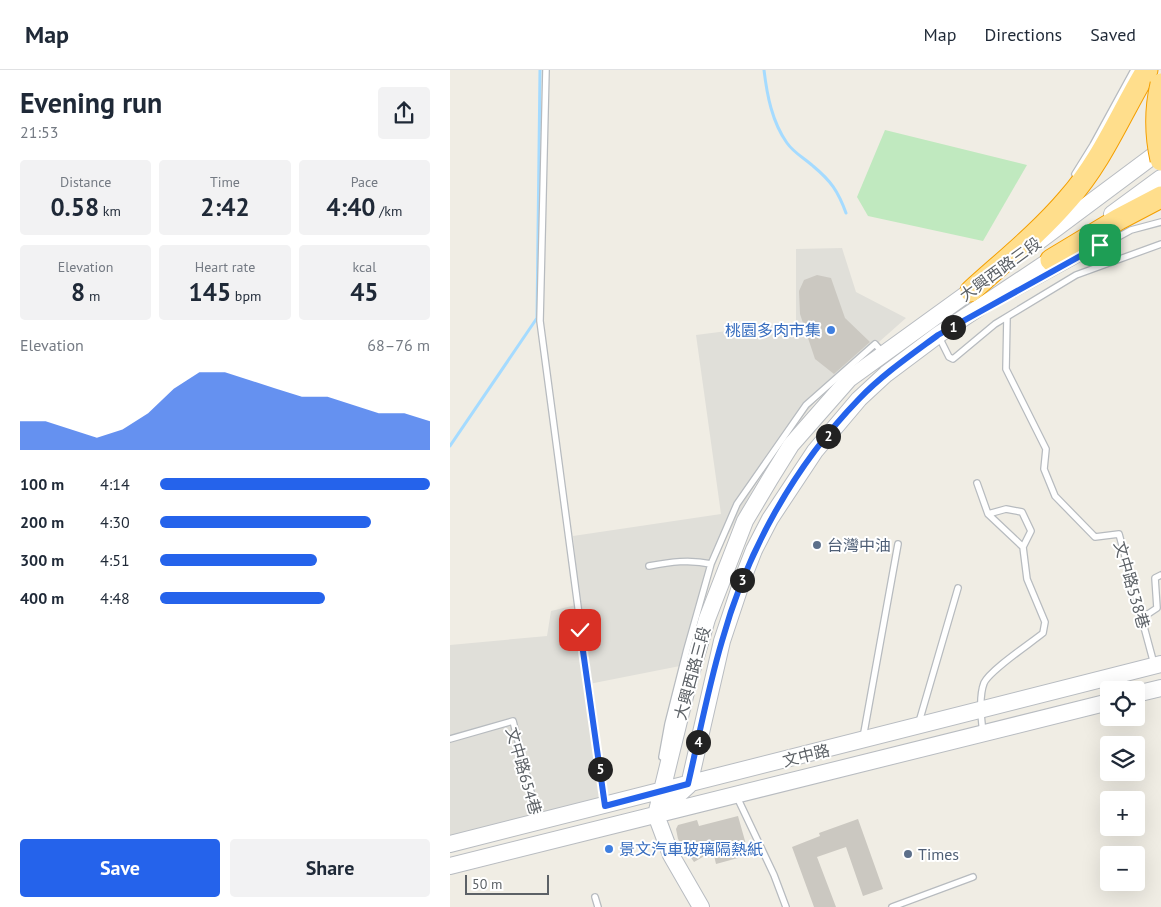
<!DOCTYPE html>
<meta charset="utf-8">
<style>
:root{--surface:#fff;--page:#f2f2f3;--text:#1f2937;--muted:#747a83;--line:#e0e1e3;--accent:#2563eb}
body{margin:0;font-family:"PT Sans","Noto Sans TC",sans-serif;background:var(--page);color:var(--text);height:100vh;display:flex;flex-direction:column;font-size:19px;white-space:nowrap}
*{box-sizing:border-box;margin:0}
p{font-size:16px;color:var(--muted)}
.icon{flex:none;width:28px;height:28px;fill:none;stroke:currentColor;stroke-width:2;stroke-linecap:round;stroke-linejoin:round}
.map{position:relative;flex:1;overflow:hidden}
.panel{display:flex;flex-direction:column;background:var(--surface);width:450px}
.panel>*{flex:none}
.controls{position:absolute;left:650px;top:611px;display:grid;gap:10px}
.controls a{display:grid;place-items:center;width:45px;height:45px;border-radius:5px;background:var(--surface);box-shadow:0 5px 20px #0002;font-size:25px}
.scale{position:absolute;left:15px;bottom:12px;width:84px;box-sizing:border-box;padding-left:5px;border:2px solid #5c6166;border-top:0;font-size:14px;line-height:18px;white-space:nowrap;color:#5c6166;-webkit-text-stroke:4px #fff;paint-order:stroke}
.pin{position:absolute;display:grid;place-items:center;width:42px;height:42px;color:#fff;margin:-21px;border-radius:10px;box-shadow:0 2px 8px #0006}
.km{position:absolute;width:25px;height:25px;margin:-12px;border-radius:50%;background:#222;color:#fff;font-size:14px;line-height:25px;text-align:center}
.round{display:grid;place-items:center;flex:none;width:52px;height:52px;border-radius:5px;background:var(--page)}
.head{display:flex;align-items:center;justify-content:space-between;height:85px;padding:0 20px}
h1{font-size:28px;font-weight:600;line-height:38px}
.metrics{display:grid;grid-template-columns:repeat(3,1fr);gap:8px;height:85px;padding:5px 20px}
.metrics div{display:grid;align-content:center;border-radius:5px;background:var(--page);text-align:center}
.metrics b{font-size:25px;font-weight:600}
.metrics small{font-size:14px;font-weight:400}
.metrics p{font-size:14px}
.chart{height:140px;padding:10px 20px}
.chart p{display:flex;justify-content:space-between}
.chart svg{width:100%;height:90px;margin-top:5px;fill:var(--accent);opacity:.7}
.primary-button{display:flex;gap:10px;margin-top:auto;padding:10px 20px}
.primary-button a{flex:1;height:58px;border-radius:5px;background:var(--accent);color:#fff;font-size:20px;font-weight:600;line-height:58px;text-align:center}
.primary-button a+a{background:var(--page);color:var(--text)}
ul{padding:0 20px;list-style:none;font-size:16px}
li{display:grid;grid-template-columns:80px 60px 1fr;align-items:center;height:38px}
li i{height:12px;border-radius:6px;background:var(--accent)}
header{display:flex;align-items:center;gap:30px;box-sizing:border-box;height:70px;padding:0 25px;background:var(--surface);border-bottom:1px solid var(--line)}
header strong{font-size:24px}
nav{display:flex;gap:28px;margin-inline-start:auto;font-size:18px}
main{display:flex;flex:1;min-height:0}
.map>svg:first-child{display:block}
.industrial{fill:#e0dfd9}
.green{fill:#c0e9bf}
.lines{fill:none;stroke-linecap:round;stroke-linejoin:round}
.stream{stroke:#a5dbff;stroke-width:3}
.building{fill:#cbc8c1}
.lane-casing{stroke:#b7bbbf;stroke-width:8}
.secondary-casing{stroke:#b8bcc1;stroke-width:18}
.highway-casing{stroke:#f49f00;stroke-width:23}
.lane{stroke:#fff;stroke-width:5.5}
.secondary{stroke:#fff;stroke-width:16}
.highway{stroke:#ffde8c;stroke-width:21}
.highway-bridge-casing{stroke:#f49f00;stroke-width:23;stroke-linecap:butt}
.highway-bridge{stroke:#ffde8c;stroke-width:21}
.route-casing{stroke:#fff;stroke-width:10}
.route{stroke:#2563eb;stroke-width:6}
.shop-dot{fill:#3f7fe0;stroke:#fff;stroke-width:2}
.service-dot{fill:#5c6f8a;stroke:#fff;stroke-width:2}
.labels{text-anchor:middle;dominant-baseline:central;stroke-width:4;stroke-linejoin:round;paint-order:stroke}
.street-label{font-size:16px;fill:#5c6166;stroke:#fff}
.shop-label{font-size:16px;fill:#366cbe;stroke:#fff;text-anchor:end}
.service-label{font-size:16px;fill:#4e5e75;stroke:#fff;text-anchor:start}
</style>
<header>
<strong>Map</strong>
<nav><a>Map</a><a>Directions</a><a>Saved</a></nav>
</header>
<main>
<section class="panel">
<div class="head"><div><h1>Evening run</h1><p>21:53</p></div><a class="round"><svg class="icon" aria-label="share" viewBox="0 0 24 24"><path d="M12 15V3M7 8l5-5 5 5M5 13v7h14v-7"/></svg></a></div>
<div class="metrics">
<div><p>Distance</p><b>0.58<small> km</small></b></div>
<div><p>Time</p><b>2:42</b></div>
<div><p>Pace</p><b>4:40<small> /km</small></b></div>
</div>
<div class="metrics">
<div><p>Elevation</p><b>8<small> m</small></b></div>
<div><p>Heart rate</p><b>145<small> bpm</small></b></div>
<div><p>kcal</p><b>45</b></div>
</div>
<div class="chart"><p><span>Elevation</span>68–76 m</p>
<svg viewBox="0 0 160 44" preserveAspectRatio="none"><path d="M0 44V30L10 30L20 34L30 38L40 34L50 26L60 14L70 6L80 6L90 10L100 14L110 18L120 18L130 22L140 26L150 26L160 30V44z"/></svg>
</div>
<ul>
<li><b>100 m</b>4:14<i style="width:100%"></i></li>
<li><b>200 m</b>4:30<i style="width:78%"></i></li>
<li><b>300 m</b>4:51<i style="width:58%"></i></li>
<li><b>400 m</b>4:48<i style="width:61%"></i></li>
</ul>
<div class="primary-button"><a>Save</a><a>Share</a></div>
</section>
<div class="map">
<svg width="711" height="837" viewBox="0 0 711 837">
<rect width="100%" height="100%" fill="#f0ede4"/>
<!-- industrial -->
<path class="industrial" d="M 392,178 L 406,222 L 456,248 L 376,319 L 322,384 L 266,487 L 230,596 L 139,614 L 151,727 L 0,766 L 0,575 L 97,566 L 101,541 L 130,534 L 123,466 L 271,444 L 246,265 L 346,252 L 346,179 Z"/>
<!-- green -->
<path class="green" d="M 435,60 L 577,95 L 533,171 L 418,146 L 407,127 Z"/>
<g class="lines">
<!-- stream -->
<path class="stream" d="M 314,0 C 317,25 322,52 337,73 C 344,83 354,88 363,96 C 381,111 388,121 396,143
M 0,376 L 87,248 L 90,0"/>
</g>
<!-- building -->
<path class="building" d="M 367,205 L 381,208 L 395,248 L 420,272 L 384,304 L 365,289 L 350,244 L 349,221 L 354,210 Z
M 288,746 L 299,785 L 266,794 L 263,781 L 244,792 L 228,769 L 226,759 L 228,755 L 247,750 L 249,756 Z
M 408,749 L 433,819 L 413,826 L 396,777 L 367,787 L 386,837 L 364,837 L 342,777 L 370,766 L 369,763 Z"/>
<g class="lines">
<!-- lane casing -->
<g class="lane-casing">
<path id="lane" d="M 96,0 L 90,251 L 154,733
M 625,104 L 643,75 L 684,0
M 564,224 L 681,160 L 711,152
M 557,247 L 556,299 L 596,379 L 594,399 L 605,426 L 645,467 L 669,464 L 704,594
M 489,267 L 499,287 L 503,289 L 545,254 L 626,205 L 711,174
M 527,413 L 538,444 L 573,477 L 577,509 L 595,552 L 593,563 C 581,573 540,600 534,613 C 529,626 531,648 533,662
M 538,444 L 556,439 L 572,442 L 581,461 L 573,477
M 199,496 C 220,492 240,489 261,494
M 692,548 L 707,538 L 705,508 L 711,505
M 469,652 L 508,518
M 413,668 L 448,474
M 0,669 L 63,651 L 88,750
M 212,687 L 218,654 L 237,579 L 261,494 L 287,434 L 356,335 L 425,274 L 432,282
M 287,727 L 324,805 L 336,837
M 145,827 L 148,837
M 442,837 L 523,807"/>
</g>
<!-- secondary casing -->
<g class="secondary-casing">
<path id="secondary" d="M 662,144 L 711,108
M 589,171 L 711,80
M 686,624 L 711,618
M 206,745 L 238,614 L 257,549 L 295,451 L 320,409 L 341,375 L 399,309 L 529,215
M 206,745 L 239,715 L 272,571 L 293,508 L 304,480 L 320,449 L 365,381 L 409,329 L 436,304 L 488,265 L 611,183
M 206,745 L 221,785 L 251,837
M 0,774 L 711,594
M 0,796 L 659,632"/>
</g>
<!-- highway casing -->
<g class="highway-casing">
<path id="highway" d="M 601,190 L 669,149 L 711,127
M 521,221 C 554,191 589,163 618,129 C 652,91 671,43 697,0"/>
</g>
<!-- lane -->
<use href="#lane" class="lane"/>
<!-- secondary -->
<use href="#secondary" class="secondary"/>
<!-- highway -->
<use href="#highway" class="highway"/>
<!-- highway-bridge casing -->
<g class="highway-bridge-casing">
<path id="highway-bridge" d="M 711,14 C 705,40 705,63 711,90"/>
</g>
<!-- highway-bridge -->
<use href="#highway-bridge" class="highway-bridge"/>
</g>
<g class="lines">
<!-- route casing -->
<g class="route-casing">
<path id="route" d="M 130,560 L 155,736 L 238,714 C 249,667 258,618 272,571 C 297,481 344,396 409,329 C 432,305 461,285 488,265 L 650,175"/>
</g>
<!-- route -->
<use href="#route" class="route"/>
</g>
<!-- markers -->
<g class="shop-dot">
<circle cx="381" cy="260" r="5"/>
<circle cx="159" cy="779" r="5"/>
</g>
<g class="service-dot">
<circle cx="367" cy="475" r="5"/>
<circle cx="458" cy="784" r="5"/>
</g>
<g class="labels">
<!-- street labels -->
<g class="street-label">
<text transform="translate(550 199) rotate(-36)">大興西路三段</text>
<text transform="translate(682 515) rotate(74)">文中路538巷</text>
<text transform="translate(242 603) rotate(-75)">大興西路三段</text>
<text transform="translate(356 685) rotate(-14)">文中路</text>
<text transform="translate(74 701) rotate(74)">文中路654巷</text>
</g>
<!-- shop labels -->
<g class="shop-label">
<text x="371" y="260">桃園多肉市集</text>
<text x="169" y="779" text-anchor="start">景文汽車玻璃隔熱紙</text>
</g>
<!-- service labels -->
<g class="service-label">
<text x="377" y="475">台灣中油</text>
<text x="468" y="784">Times</text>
</g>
</g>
</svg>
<div class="controls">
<a><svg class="icon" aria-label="locate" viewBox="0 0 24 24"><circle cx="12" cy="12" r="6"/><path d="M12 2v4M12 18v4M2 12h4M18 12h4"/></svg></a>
<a><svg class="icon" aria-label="layers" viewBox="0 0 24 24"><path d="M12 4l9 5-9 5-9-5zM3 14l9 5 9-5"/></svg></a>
<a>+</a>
<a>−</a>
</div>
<div class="scale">50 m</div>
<div class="pin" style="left:650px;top:175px;background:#1e9e55"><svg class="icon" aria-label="arrive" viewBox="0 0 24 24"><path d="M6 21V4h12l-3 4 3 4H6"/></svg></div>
<div class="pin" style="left:130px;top:560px;background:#d93025"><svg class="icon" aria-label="check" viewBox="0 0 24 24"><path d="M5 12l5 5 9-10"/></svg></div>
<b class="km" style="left:503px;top:257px">1</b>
<b class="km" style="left:378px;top:366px">2</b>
<b class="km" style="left:292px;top:510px">3</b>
<b class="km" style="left:248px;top:672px">4</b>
<b class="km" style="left:150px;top:699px">5</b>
</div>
</main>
